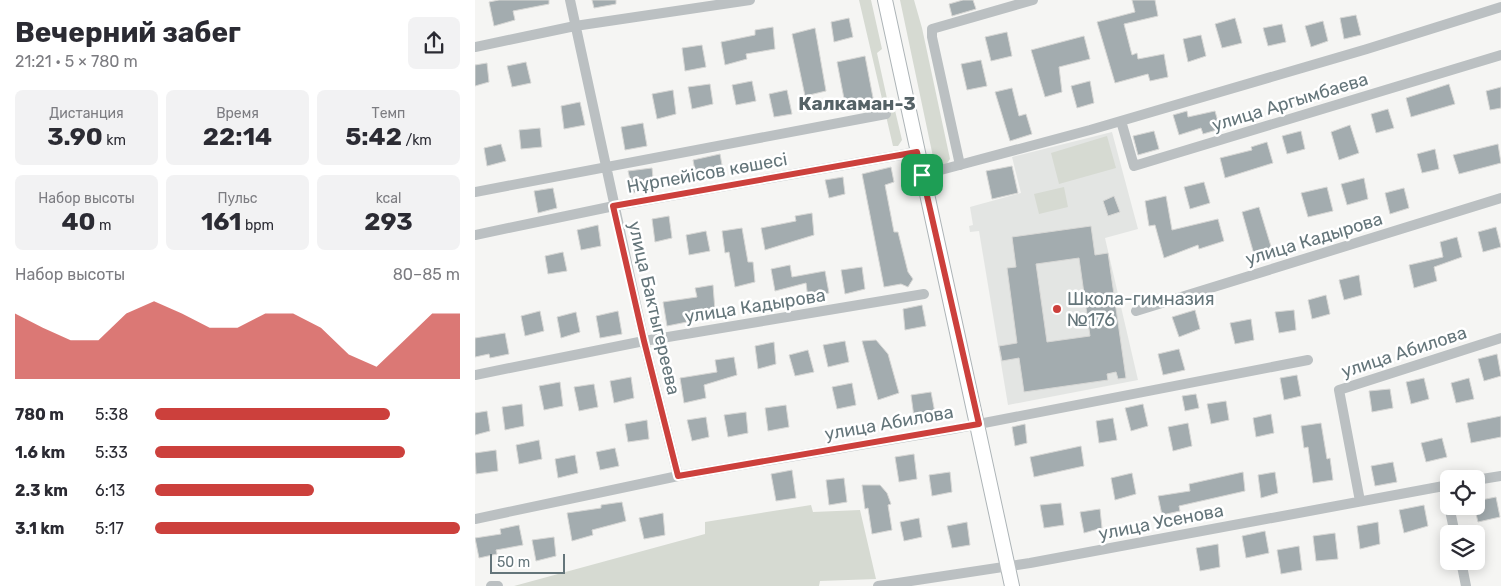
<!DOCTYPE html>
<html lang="ru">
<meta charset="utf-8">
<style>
:root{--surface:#fff;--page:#f2f2f3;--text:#2b2b33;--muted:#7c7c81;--accent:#cc403c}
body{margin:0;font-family:Rubik,sans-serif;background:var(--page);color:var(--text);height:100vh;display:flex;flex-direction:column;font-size:19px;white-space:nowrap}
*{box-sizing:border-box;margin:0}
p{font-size:16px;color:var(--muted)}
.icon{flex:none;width:28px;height:28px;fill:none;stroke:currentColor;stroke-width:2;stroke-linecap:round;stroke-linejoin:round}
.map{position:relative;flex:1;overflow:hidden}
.drawer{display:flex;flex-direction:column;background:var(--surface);width:475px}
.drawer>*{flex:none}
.controls{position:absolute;left:965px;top:470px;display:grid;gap:10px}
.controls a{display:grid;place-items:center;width:45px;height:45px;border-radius:8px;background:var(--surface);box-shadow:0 2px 12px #0003;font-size:25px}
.scale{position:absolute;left:15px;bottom:12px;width:75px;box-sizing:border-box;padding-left:5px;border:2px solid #64757a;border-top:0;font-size:14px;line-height:18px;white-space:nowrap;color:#64757a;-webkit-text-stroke:4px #fff;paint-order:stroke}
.pin{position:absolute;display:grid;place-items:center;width:42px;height:42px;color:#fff;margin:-21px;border-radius:10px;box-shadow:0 2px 8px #0006}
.round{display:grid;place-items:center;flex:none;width:52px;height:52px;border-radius:8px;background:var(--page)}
.headline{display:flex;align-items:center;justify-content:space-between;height:85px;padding:0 15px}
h1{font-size:28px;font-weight:700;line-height:38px}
.figures{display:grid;grid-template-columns:repeat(3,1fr);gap:8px;height:85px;padding:5px 15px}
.figures div{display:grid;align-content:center;border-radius:8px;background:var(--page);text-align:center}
.figures b{font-size:25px;font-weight:700}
.figures small{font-size:14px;font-weight:400}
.figures p{font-size:14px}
.chart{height:140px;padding:10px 15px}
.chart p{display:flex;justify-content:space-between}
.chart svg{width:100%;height:90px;margin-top:5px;fill:var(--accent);opacity:.7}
ul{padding:0 15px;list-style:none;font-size:16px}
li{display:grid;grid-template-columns:80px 60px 1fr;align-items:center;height:38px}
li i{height:12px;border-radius:6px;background:var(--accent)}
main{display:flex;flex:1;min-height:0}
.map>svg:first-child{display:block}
.built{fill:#e3e5e3}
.green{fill:#d6dad2}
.building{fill:#a3acaf;stroke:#d7d7d5;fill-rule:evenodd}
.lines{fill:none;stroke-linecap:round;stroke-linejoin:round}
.secondary-casing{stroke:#adb4b7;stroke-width:16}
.minor{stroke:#bbc0c2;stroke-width:10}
.secondary{stroke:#fff;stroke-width:14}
.route-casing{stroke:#fff;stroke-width:10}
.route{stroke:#cc403c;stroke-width:6}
.poi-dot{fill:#cc403c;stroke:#fff;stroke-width:2}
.labels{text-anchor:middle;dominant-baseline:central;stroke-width:5;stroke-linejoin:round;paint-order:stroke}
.street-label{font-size:18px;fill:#64757a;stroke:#fff}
.poi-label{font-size:18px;fill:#64757a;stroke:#fff;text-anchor:start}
.neighbourhood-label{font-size:19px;font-weight:bold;fill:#556266;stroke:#fff}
</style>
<main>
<section class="drawer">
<div class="headline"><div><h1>Вечерний забег</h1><p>21:21 · 5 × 780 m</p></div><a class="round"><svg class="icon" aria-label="share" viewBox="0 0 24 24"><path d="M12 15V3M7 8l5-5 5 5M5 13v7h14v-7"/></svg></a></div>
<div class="figures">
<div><p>Дистанция</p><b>3.90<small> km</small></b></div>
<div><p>Время</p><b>22:14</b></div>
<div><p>Темп</p><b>5:42<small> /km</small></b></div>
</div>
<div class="figures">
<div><p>Набор высоты</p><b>40<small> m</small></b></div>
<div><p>Пульс</p><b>161<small> bpm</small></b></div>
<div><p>kcal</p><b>293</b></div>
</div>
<div class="chart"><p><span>Набор высоты</span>80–85 m</p>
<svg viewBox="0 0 160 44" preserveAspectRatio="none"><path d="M0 44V12L10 19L20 25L30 25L40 12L50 6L60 12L70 19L80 19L90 12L100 12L110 19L120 32L130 38L140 25L150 12L160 12V44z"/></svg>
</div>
<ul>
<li><b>780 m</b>5:38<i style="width:77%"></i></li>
<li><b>1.6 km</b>5:33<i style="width:82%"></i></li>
<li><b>2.3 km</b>6:13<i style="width:52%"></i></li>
<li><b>3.1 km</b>5:17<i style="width:100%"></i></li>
</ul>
</section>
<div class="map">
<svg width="1026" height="586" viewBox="0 0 1026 586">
<rect width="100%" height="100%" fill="#f5f5f3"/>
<!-- built -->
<path class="built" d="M 637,132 L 663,229 L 630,238 L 663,380 L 533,405 L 504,231 L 495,232 L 494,226 L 498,225 L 495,207 L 546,193 L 537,157 Z"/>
<!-- green -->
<path class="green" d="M 384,0 L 396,0 L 407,49 L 402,53 L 413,103 L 418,102 L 427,140 L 423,146 L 418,146 Z
M 425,0 L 439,0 L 447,28 L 475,159 L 469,168 L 461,171 Z
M 632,136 L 641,168 L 584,184 L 576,153 Z
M 589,187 L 593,207 L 564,214 L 559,194 Z
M 336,505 L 338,512 L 385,510 L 401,579 L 345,581 L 344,586 L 39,586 L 230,534 L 230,522 Z"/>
<!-- building -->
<path class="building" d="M 24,0 L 74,0 L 74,4 L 38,11 L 40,20 L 19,26 L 14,2 Z
M 117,0 L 141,0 L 141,4 L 119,8 Z
M 488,0 L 498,0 L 501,9 L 477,16 L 474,4 Z
M 657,0 L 680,0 L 683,16 L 649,24 L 657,55 L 662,53 L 663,59 L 689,54 L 693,77 L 675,81 L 673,74 L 640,83 L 622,22 L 660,12 Z
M 881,15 L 886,35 L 869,39 L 865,18 Z
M 374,18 L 378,37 L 359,42 L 356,22 Z
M 760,18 L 767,43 L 747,48 L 740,24 Z
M 848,21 L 853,41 L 836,47 L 830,26 Z
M 807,24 L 811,42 L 793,46 L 788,28 Z
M 298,27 L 300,49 L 271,54 L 272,59 L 250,65 L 246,42 L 280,35 L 280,30 Z
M 340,28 L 351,91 L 330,96 L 317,34 Z
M 532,32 L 537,56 L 516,61 L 510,37 Z
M 726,35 L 731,56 L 713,62 L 708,39 Z
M 609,36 L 615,59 L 584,67 L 587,92 L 570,97 L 556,50 Z
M 227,45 L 231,67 L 210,71 L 207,48 Z
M 390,56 L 399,103 L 371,109 L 362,62 Z
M 506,60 L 512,86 L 492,90 L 486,64 Z
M 51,62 L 56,83 L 37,87 L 32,66 Z
M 12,63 L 14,82 L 0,86 L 0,65 Z
M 277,81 L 281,101 L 261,105 L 257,85 Z
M 615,81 L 619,103 L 602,108 L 596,86 Z
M 235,84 L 238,104 L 217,109 L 213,87 Z
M 974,84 L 980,104 L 936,117 L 931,98 Z
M 1026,87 L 1026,108 L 1015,110 L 1011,91 Z
M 537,88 L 544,116 L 551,114 L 557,134 L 535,141 L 520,92 Z
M 198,90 L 201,114 L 182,119 L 177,94 Z
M 312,90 L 317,114 L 299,117 L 294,94 Z
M 105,102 L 110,125 L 89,129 L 86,106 Z
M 913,109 L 919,128 L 901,133 L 896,114 Z
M 712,111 L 713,117 L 740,111 L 745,129 L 728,134 L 726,128 L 704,135 L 698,115 Z
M 168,123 L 172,146 L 150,150 L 146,127 Z
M 875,125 L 884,153 L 864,160 L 856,132 Z
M 65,128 L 67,147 L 46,149 L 44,130 Z
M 679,131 L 684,149 L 663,155 L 658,136 Z
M 826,131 L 830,149 L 812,154 L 807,136 Z
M 792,142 L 798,163 L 750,178 L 745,158 L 777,150 L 776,147 Z
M 26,144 L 31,161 L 12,166 L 9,148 Z
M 1023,144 L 1026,163 L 984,174 L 978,155 Z
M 960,149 L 964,169 L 947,173 L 942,154 Z
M 245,154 L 249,176 L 222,181 L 218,160 Z
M 537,166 L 543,193 L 517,199 L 511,171 Z
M 416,167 L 419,182 L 410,185 L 419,232 L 423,232 L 433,272 L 438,279 L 433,287 L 426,284 L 409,287 L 387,174 Z
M 177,168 L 179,188 L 158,193 L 153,171 Z
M 368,177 L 370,194 L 354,198 L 350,180 Z
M 889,178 L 893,199 L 872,205 L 866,184 Z
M 729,182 L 735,203 L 715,209 L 709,187 Z
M 852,187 L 858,211 L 833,217 L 826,193 Z
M 78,188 L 82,208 L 63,213 L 59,191 Z
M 929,188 L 934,208 L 915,214 L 910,193 Z
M 639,196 L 645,212 L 633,216 L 628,201 Z
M 691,196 L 697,230 L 743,219 L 749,241 L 724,249 L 723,245 L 689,258 L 680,225 L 674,226 L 670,201 Z
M 784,207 L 798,253 L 780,258 L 767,212 Z
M 337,213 L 339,235 L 290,250 L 286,228 L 321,221 L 320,216 Z
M 194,216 L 197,238 L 180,242 L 177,219 Z
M 123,225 L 126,246 L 106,250 L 102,230 Z
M 616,226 L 620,255 L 633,253 L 651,378 L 643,379 L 641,372 L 632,374 L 633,380 L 549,392 L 544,358 L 527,361 L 524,346 L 542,343 L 532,268 L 541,267 L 537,237 ZM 604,258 L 615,336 L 572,342 L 561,264 Z
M 1021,227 L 1026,247 L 1008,252 L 1003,232 Z
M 267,228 L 273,262 L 278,262 L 280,282 L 260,287 L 254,252 L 250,253 L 247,231 Z
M 231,231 L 235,251 L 214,255 L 211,235 Z
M 982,237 L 987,257 L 959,267 L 962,281 L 939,288 L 934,265 L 968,257 L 965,242 Z
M 88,252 L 92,271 L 73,274 L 70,256 Z
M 315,265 L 317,277 L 350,271 L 354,293 L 333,298 L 331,283 L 300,291 L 296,269 Z
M 387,267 L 390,289 L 370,294 L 366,270 Z
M 884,275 L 887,295 L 869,300 L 864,280 Z
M 238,285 L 240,311 L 211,315 L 212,322 L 192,326 L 188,302 L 222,297 L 220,288 Z
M 851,295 L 855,314 L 837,319 L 833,300 Z
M 447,305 L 451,326 L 430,330 L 428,309 Z
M 720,310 L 725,329 L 704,337 L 697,317 Z
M 819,310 L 821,330 L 804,333 L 800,312 Z
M 65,311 L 69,331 L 50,336 L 46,316 Z
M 143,311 L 147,334 L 125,338 L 121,316 Z
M 101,312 L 105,332 L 86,338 L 82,317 Z
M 776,319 L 779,340 L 760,344 L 755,323 Z
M 30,333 L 34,354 L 15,358 L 14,354 L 0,357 L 0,338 Z
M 401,340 L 413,354 L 424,393 L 403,400 L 387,341 Z
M 370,341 L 374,362 L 353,367 L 348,345 Z
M 299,342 L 301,364 L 283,369 L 280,346 Z
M 704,349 L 710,370 L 688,375 L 683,354 Z
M 333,350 L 339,372 L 320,376 L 314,355 Z
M 1022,354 L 1026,376 L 1009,381 L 1003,359 Z
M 259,357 L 262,375 L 229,385 L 231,398 L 209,403 L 205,378 L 242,372 L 240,360 Z
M 822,375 L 826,396 L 809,400 L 805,378 Z
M 156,377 L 159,398 L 139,403 L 135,381 Z
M 949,378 L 954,399 L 936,404 L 931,382 Z
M 994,378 L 999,399 L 981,403 L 976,383 Z
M 85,382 L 88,406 L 69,410 L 64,386 Z
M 377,383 L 381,405 L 362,409 L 357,387 Z
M 119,384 L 123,407 L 104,411 L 99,387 Z
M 915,389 L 918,408 L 897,412 L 894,391 Z
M 456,392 L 460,413 L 439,417 L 436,395 Z
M 721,394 L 724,408 L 710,411 L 707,396 Z
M 751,401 L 754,420 L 736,424 L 732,404 Z
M 47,404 L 49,426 L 30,430 L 27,407 Z
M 668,404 L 673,426 L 656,431 L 650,408 Z
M 311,405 L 314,427 L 293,431 L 290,408 Z
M 12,411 L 15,431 L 0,435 L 0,413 Z
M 271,412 L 273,433 L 253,437 L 249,415 Z
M 796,414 L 799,433 L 781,437 L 778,418 Z
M 1026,416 L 1026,437 L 996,443 L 992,423 Z
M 231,417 L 234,437 L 217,441 L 212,420 Z
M 638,418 L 642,440 L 624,443 L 621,421 Z
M 172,420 L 174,439 L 153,442 L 150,424 Z
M 713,423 L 717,446 L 698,451 L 693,427 Z
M 846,423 L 852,459 L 855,458 L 858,480 L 838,483 L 833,447 L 829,448 L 826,426 Z
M 550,424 L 552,443 L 540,446 L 537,427 Z
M 967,438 L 972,457 L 951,462 L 946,443 Z
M 64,440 L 67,459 L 44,464 L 41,445 Z
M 606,446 L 609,466 L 559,477 L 555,457 Z
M 140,448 L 144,466 L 125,470 L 121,452 Z
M 21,450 L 23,471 L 1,474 L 0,453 Z
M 439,454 L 442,479 L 424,482 L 420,457 Z
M 100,455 L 103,473 L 83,478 L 80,459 Z
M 918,462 L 922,482 L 900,486 L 896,466 Z
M 317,470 L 321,498 L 301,501 L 296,474 Z
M 475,472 L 477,492 L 457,496 L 454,475 Z
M 768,472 L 770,491 L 704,506 L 705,511 L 687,515 L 683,496 L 715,491 L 714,484 Z
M 800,472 L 803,493 L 786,498 L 783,475 Z
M 657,473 L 661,494 L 640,500 L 636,478 Z
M 369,478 L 372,502 L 354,505 L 351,480 Z
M 387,485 L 405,485 L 412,493 L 416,504 L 413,505 L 417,530 L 397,534 L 393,508 L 390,509 Z
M 1021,497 L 1025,517 L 1003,522 L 999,506 L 1001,506 L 1001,501 Z
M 147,502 L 151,521 L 117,530 L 118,535 L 97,541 L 92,513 L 126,508 L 126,505 Z
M 586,503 L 589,525 L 569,528 L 565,505 Z
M 949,505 L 953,526 L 929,533 L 924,510 Z
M 625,509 L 627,528 L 609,533 L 605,512 Z
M 188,513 L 190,535 L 169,539 L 164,518 Z
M 444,518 L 447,537 L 429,541 L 425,522 Z
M 492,522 L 495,545 L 477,548 L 472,526 Z
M 903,522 L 905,544 L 885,549 L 882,526 Z
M 44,525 L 48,545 L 21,550 L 22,554 L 4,558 L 0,538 L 26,534 L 25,529 Z
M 790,531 L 794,553 L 771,558 L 767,536 Z
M 860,533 L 863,559 L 841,561 L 838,536 Z
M 79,537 L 81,556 L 61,561 L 57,540 Z
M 743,544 L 745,567 L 725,571 L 721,548 Z
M 824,546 L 827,570 L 806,574 L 802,550 Z"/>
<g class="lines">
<!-- secondary casing -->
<g class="secondary-casing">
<path id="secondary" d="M 410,0 L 537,586"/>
</g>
<!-- minor -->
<path class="minor" d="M 95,0 L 169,341 L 203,476
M 0,47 L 100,26 L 275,0
M 646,121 L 659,166 L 1026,55
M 485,165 L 457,37 L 457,29 L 558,0
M 447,175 L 615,130 L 892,49 L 1026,7
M 0,192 L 411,114
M 0,235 L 139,206 L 442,152
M 661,311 L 1026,198
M 0,375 L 169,341 L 449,294
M 1001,480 L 1026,476
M 969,486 L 974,506
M 885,501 L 864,390 L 1026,338
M 974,506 L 980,534
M 0,519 L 203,476 L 478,429 L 833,360
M 986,561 L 991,586
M 16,586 L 23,586
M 403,586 L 555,563 L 974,485"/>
<!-- secondary -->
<use href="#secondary" class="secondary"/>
</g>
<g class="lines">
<!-- route casing -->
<g class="route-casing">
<path id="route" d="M 442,152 L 504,424 L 203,476 L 169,341 L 138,206 Z"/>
</g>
<!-- route -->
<use href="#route" class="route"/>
</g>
<!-- markers -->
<circle class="poi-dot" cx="582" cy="309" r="5"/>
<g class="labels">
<!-- street labels -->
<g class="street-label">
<text transform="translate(815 102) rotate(-17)">улица Аргымбаева</text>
<text transform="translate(232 173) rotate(-10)">Нұрпейісов көшесі</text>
<text transform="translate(839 239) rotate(-17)">улица Кадырова</text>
<text transform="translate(280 306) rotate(-9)">улица Кадырова</text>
<text transform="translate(179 308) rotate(77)">улица Бактыгереева</text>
<text transform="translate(929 352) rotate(-18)">улица Абилова</text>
<text transform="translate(414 423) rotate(-10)">улица Абилова</text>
<text transform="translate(686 522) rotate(-11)">улица Усенова</text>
</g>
<!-- poi labels -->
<g class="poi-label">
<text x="592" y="299">Школа-гимназия<tspan x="592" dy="21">№176</tspan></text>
</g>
<!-- neighbourhood labels -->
<g class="neighbourhood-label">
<text x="382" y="103">Калкаман-3</text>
</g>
</g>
</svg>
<div class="controls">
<a><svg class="icon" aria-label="locate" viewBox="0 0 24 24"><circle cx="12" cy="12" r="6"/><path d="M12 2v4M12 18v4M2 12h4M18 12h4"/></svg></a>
<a><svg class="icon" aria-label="layers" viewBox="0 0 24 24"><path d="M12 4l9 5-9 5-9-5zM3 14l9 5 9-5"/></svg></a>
</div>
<div class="scale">50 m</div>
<div class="pin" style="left:447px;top:175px;background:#1e9e55"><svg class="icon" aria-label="arrive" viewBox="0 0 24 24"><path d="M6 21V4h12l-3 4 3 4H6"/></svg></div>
</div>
</main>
